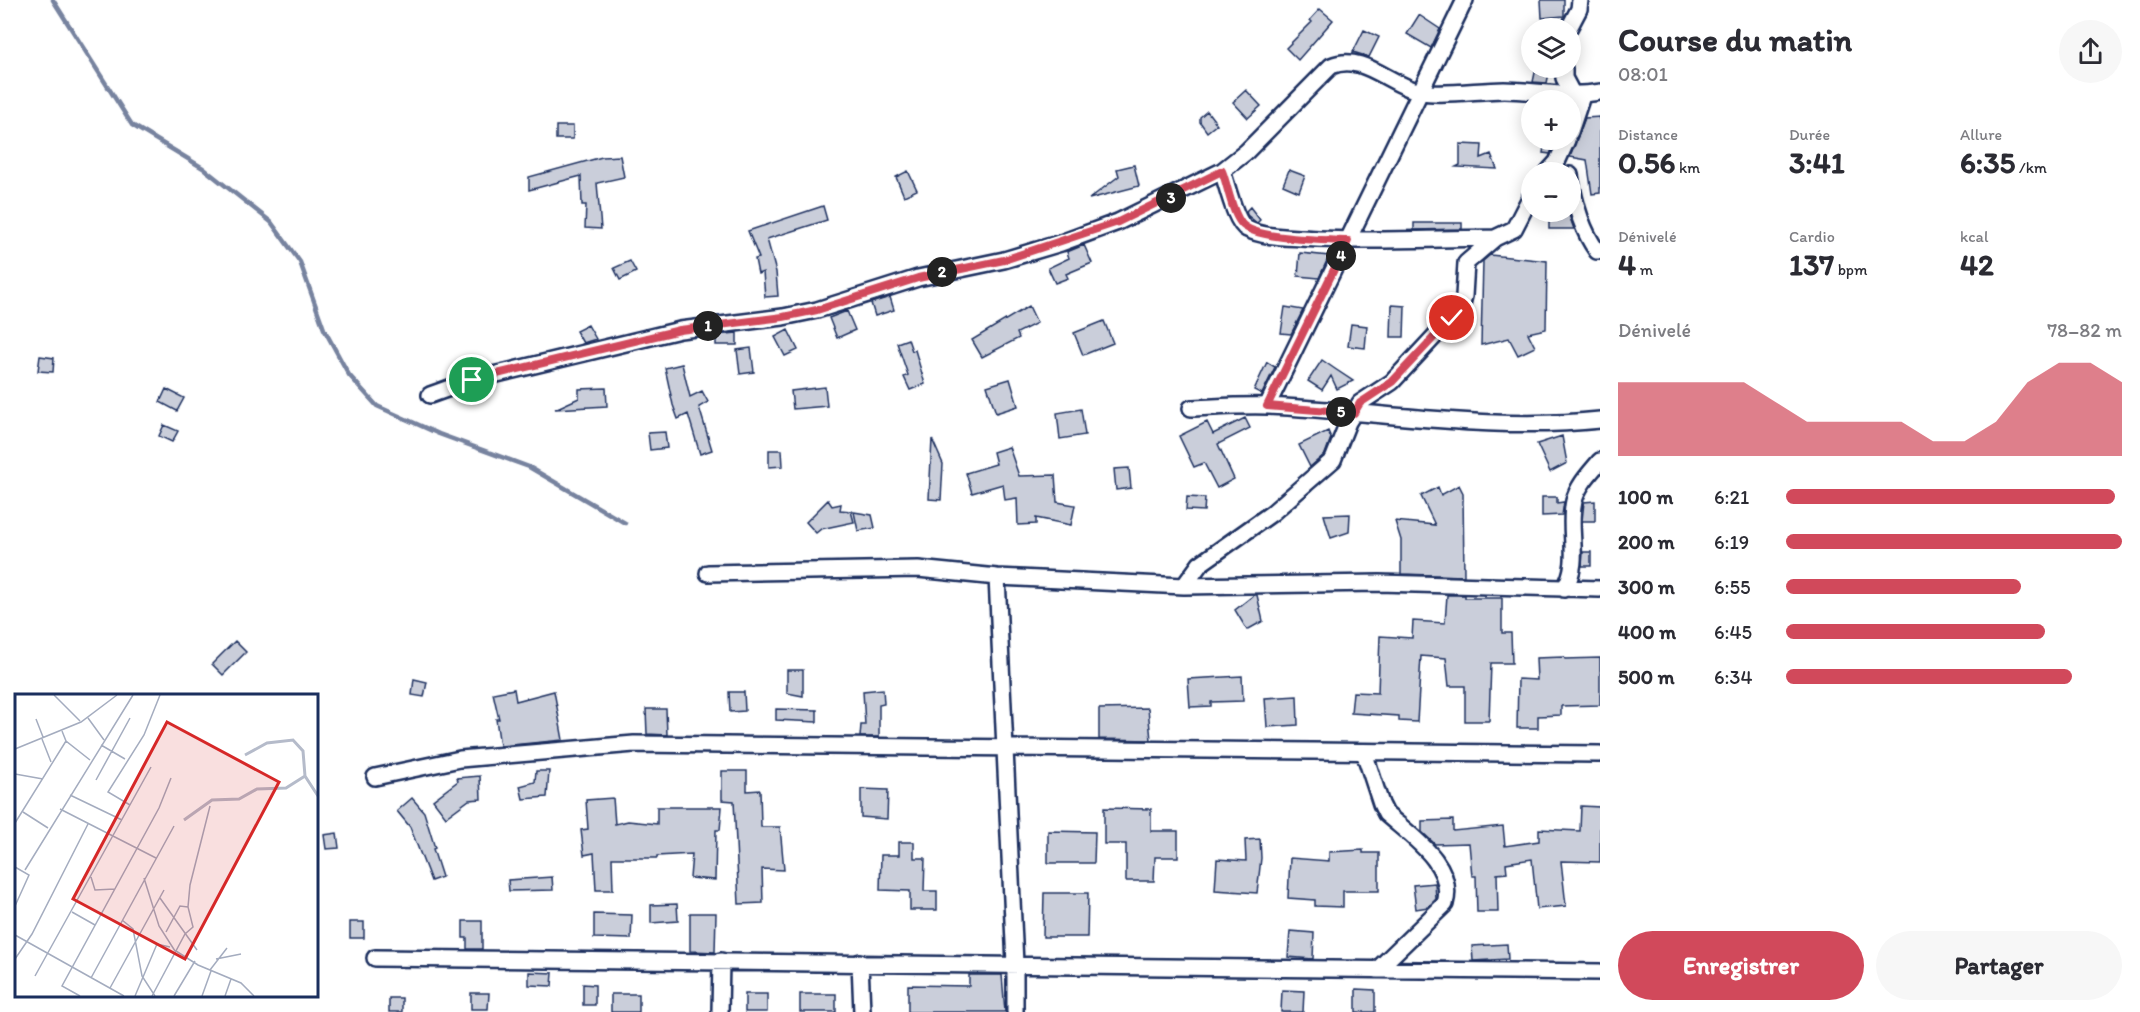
<!DOCTYPE html>
<html lang="fr">
<meta charset="utf-8">
<style>
:root{--surface:#fff;--page:#f7f7f7;--text:#2b2b33;--muted:#7c7c81;--accent:#d1495b}
body{margin:0;font-family:Itim,sans-serif;background:var(--page);color:var(--text);height:100vh;display:flex;flex-direction:column;font-size:22px;white-space:nowrap}
*{box-sizing:border-box;margin:0}
p{font-size:20px;color:var(--muted)}
.icon{flex:none;width:33px;height:33px;fill:none;stroke:currentColor;stroke-width:2;stroke-linecap:round;stroke-linejoin:round}
.map{position:relative;flex:1;overflow:hidden}
.sheet{display:flex;flex-direction:column;background:var(--surface);width:540px}
.sheet>*{flex:none}
.controls{position:absolute;left:1521px;top:18px;display:grid;gap:12px}
.controls a{display:grid;place-items:center;width:60px;height:60px;border-radius:50%;background:var(--surface);box-shadow:0 3px 15px #0003;font-size:30px}
.pin{position:absolute;display:grid;place-items:center;width:51px;height:51px;color:#fff;margin:-26px;border:3px solid #fff;border-radius:50%;box-shadow:0 2px 6px #0007}
.km{position:absolute;width:30px;height:30px;margin:-15px;border-radius:50%;background:#222;color:#fff;font-size:16px;line-height:30px;text-align:center}
.round{display:grid;place-items:center;flex:none;width:63px;height:63px;border-radius:32px;background:var(--page)}
.head{display:flex;align-items:center;justify-content:space-between;height:102px;padding:0 18px}
h1{font-size:33px;font-weight:700;line-height:45px}
.figures{display:grid;grid-template-columns:repeat(3,1fr);gap:9px;height:102px;padding:6px 18px}
.figures div{display:grid;align-content:center}
.figures b{font-size:30px;font-weight:700}
.figures small{font-size:16px;font-weight:400}
.figures p{font-size:16px}
.chart{height:168px;padding:12px 18px}
.chart p{display:flex;justify-content:space-between}
.chart svg{width:100%;height:108px;margin-top:6px;fill:var(--accent);opacity:.7}
.cta{display:flex;gap:12px;margin-top:auto;padding:12px 18px}
.cta a{flex:1;height:69px;border-radius:36px;background:var(--accent);color:#fff;font-size:24px;font-weight:700;line-height:69px;text-align:center}
.cta a+a{background:var(--page);color:var(--text)}
ul{padding:0 18px;list-style:none;font-size:20px}
li{display:grid;grid-template-columns:96px 72px 1fr;align-items:center;height:45px}
li i{height:15px;border-radius:8px;background:var(--accent)}
main{display:flex;flex:1;min-height:0}
.map>svg:first-child{display:block}
.lines{fill:none;stroke-linecap:round;stroke-linejoin:round}
.stream{stroke:#77839f;stroke-width:4.5}
.building{fill:#caceda;stroke:#1b2f5e;stroke-width:1.5}
.minor-casing{stroke:#1b2f5e;stroke-width:20}
.minor{stroke:#fff;stroke-width:15}
.route-casing{stroke:#fff;stroke-width:12}
.route{stroke:#d1495b;stroke-width:8}
.inset-river{fill:none;stroke:#b5bbca;stroke-width:3}
.inset-road{fill:none;stroke:#a4acbf;stroke-width:1.5}
.view{fill:#d62828;fill-opacity:0.15;stroke:#d62828;stroke-width:3}
.inset-edge{fill:none;stroke:#1b2f5e;stroke-width:3}
</style>
<main>
<div class="map">
<svg width="1600" height="1012" viewBox="0 0 1600 1012">
<rect width="100%" height="100%" fill="#fff"/>
<filter id="ink" filterUnits="userSpaceOnUse"><feTurbulence type="fractalNoise" baseFrequency=".0167" numOctaves="2"/><feDisplacementMap in="SourceGraphic" scale="12" xChannelSelector="R" yChannelSelector="G"/><feConvolveMatrix kernelMatrix="1 2 1 2 8 2 1 2 1" color-interpolation-filters="sRGB"/></filter>
<g filter="url(#ink)">
<g class="lines">
<!-- stream -->
<path class="stream" d="M 53,0 L 132,125 L 203,168 L 271,222 L 300,262 L 324,329 L 349,375 L 377,406 L 439,434 L 529,467 L 625,523"/>
</g>
<!-- building -->
<path class="building" d="M 1541,0 L 1564,0 L 1564,16 L 1542,18 Z
M 1320,9 L 1333,20 L 1298,60 L 1286,48 L 1312,22 L 1310,20 Z
M 1419,15 L 1440,29 L 1431,48 L 1407,34 Z
M 1364,30 L 1379,37 L 1369,57 L 1353,52 Z
M 1536,68 L 1550,68 L 1547,83 L 1533,82 Z
M 1246,90 L 1261,106 L 1248,118 L 1233,102 Z
M 1207,111 L 1217,124 L 1207,132 L 1200,122 L 1200,117 Z
M 1600,117 L 1600,193 L 1592,194 L 1587,160 L 1570,157 L 1585,118 Z
M 556,126 L 573,126 L 573,139 L 556,139 Z
M 1545,140 L 1557,140 L 1550,154 L 1543,153 Z
M 1460,144 L 1482,145 L 1481,158 L 1491,154 L 1497,169 L 1456,167 L 1460,165 Z
M 620,156 L 624,177 L 597,183 L 601,229 L 585,228 L 586,205 L 582,205 L 581,176 L 529,190 L 529,177 L 602,157 Z
M 1134,165 L 1139,186 L 1089,199 L 1119,176 L 1117,169 Z
M 1289,170 L 1305,176 L 1299,192 L 1283,185 Z
M 908,171 L 917,190 L 904,196 L 896,177 Z
M 823,206 L 827,220 L 767,239 L 776,272 L 778,296 L 765,297 L 763,272 L 758,274 L 755,259 L 759,258 L 748,231 Z
M 1250,207 L 1260,220 L 1257,223 L 1247,215 L 1246,211 Z
M 1549,212 L 1568,212 L 1574,229 L 1549,229 Z
M 1414,223 L 1462,223 L 1462,229 L 1414,230 Z
M 1084,245 L 1092,263 L 1066,274 L 1068,278 L 1055,283 L 1048,268 L 1069,258 L 1067,252 Z
M 1300,253 L 1329,256 L 1319,278 L 1298,276 Z
M 1490,255 L 1547,261 L 1546,329 L 1528,333 L 1535,347 L 1518,355 L 1509,338 L 1481,345 L 1483,261 Z
M 630,261 L 636,272 L 620,280 L 614,268 Z
M 890,297 L 894,310 L 875,316 L 871,303 Z
M 1392,305 L 1405,306 L 1404,337 L 1391,337 Z
M 1029,306 L 1037,323 L 1017,333 L 1019,338 L 982,357 L 972,340 Z
M 1285,307 L 1303,310 L 1291,334 L 1281,333 Z
M 847,311 L 855,330 L 837,338 L 829,318 Z
M 1104,321 L 1113,343 L 1083,355 L 1074,333 Z
M 1351,324 L 1367,326 L 1365,348 L 1348,346 Z
M 588,325 L 596,339 L 583,343 L 576,331 Z
M 788,330 L 798,350 L 785,356 L 775,337 Z
M 737,333 L 737,345 L 716,345 L 716,335 Z
M 908,339 L 912,351 L 915,350 L 925,384 L 910,390 L 904,377 L 908,375 L 897,343 Z
M 751,348 L 754,372 L 740,374 L 737,350 Z
M 40,356 L 54,358 L 53,372 L 38,371 Z
M 1322,360 L 1335,369 L 1353,381 L 1337,389 L 1331,376 L 1322,390 L 1308,381 Z
M 1267,362 L 1275,367 L 1262,394 L 1254,390 Z
M 682,364 L 690,397 L 702,391 L 708,402 L 699,407 L 712,450 L 700,454 L 688,414 L 678,419 L 673,405 L 665,368 Z
M 1010,379 L 1018,406 L 996,413 L 987,386 Z
M 825,387 L 827,406 L 793,409 L 791,391 Z
M 606,388 L 607,406 L 555,409 L 579,398 L 579,389 Z
M 166,389 L 184,398 L 177,411 L 160,402 Z
M 1081,409 L 1085,435 L 1060,439 L 1057,413 Z
M 1245,418 L 1250,428 L 1218,444 L 1234,479 L 1217,488 L 1204,463 L 1194,467 L 1179,436 L 1207,422 L 1213,434 Z
M 164,425 L 178,431 L 172,442 L 159,436 Z
M 1328,431 L 1331,438 L 1325,454 L 1310,467 L 1299,445 Z
M 665,432 L 667,448 L 650,450 L 648,433 Z
M 1562,436 L 1567,463 L 1550,472 L 1537,444 Z
M 932,439 L 943,464 L 941,500 L 929,499 Z
M 1009,447 L 1019,476 L 1055,475 L 1057,502 L 1075,505 L 1071,525 L 1036,518 L 1036,524 L 1018,525 L 1017,498 L 1005,500 L 1003,484 L 972,493 L 966,473 L 996,464 L 993,452 Z
M 769,450 L 782,450 L 783,466 L 769,467 Z
M 1129,468 L 1131,488 L 1116,490 L 1114,469 Z
M 1459,485 L 1463,493 L 1464,576 L 1401,574 L 1401,540 L 1395,521 L 1435,525 L 1421,496 L 1438,487 L 1441,495 Z
M 1187,497 L 1205,498 L 1204,511 L 1186,510 Z
M 1542,497 L 1557,497 L 1557,503 L 1564,502 L 1562,515 L 1542,516 Z
M 828,500 L 832,506 L 841,504 L 840,510 L 851,511 L 854,522 L 821,529 L 816,533 L 806,522 Z
M 1595,501 L 1595,521 L 1582,521 L 1584,502 Z
M 854,512 L 872,515 L 875,528 L 858,531 Z
M 1350,514 L 1349,532 L 1331,538 L 1324,515 Z
M 1583,552 L 1591,552 L 1591,566 L 1582,566 Z
M 1254,595 L 1257,595 L 1263,621 L 1247,630 L 1235,610 Z
M 1447,595 L 1465,595 L 1465,598 L 1502,598 L 1502,633 L 1511,633 L 1512,663 L 1491,663 L 1489,721 L 1465,721 L 1465,686 L 1449,686 L 1446,658 L 1421,656 L 1417,722 L 1399,721 L 1399,716 L 1351,713 L 1353,692 L 1378,693 L 1380,636 L 1412,638 L 1413,621 L 1445,623 Z
M 235,641 L 246,652 L 223,675 L 212,664 Z
M 1564,657 L 1565,659 L 1600,658 L 1600,705 L 1561,706 L 1561,715 L 1538,716 L 1538,728 L 1517,728 L 1518,679 L 1537,680 L 1536,658 Z
M 787,670 L 803,670 L 803,696 L 787,693 Z
M 1242,676 L 1243,701 L 1211,702 L 1211,706 L 1190,707 L 1188,679 Z
M 414,679 L 427,682 L 424,697 L 412,695 Z
M 514,689 L 516,701 L 554,691 L 563,740 L 500,746 L 496,719 L 499,719 L 493,693 Z
M 883,689 L 884,704 L 879,705 L 879,737 L 860,737 L 861,725 L 865,725 L 863,691 Z
M 729,692 L 744,692 L 745,711 L 730,712 Z
M 1297,696 L 1298,725 L 1267,727 L 1265,698 Z
M 1148,708 L 1151,740 L 1099,739 L 1099,709 Z
M 646,709 L 666,709 L 667,735 L 647,734 Z
M 776,709 L 817,710 L 817,722 L 776,720 Z
M 536,771 L 549,771 L 547,797 L 523,799 L 520,786 L 535,782 Z
M 722,771 L 747,771 L 747,791 L 760,790 L 761,827 L 780,827 L 784,870 L 762,869 L 763,903 L 739,904 L 734,801 L 722,800 Z
M 480,776 L 481,799 L 469,800 L 446,817 L 433,800 L 458,781 L 457,778 Z
M 861,789 L 888,790 L 887,819 L 861,817 Z
M 412,798 L 424,812 L 435,848 L 433,849 L 442,877 L 431,881 L 410,827 L 397,811 Z
M 613,798 L 615,824 L 628,821 L 657,824 L 657,807 L 722,807 L 720,830 L 716,830 L 715,880 L 690,878 L 692,854 L 657,856 L 657,858 L 612,858 L 613,890 L 596,890 L 594,853 L 584,855 L 581,830 L 588,829 L 586,800 Z
M 1581,806 L 1600,807 L 1600,862 L 1561,861 L 1566,906 L 1537,909 L 1532,859 L 1506,863 L 1507,873 L 1497,874 L 1498,912 L 1477,912 L 1476,876 L 1472,876 L 1469,843 L 1435,844 L 1422,832 L 1422,821 L 1453,820 L 1453,831 L 1503,826 L 1505,846 L 1539,841 L 1539,829 L 1580,831 Z
M 1104,808 L 1151,809 L 1151,831 L 1178,831 L 1178,857 L 1155,857 L 1154,881 L 1126,881 L 1126,844 L 1104,844 Z
M 1048,831 L 1095,832 L 1094,863 L 1048,863 Z
M 337,833 L 339,848 L 326,849 L 324,835 Z
M 1260,839 L 1261,858 L 1257,893 L 1215,890 L 1217,859 L 1246,861 L 1245,840 Z
M 899,842 L 914,842 L 914,858 L 925,858 L 924,891 L 937,891 L 937,910 L 910,910 L 910,891 L 880,890 L 881,855 L 899,855 Z
M 1363,850 L 1363,853 L 1379,853 L 1379,891 L 1343,891 L 1343,907 L 1315,906 L 1315,900 L 1288,898 L 1290,858 L 1329,861 L 1329,852 Z
M 552,877 L 553,890 L 509,891 L 508,880 Z
M 1435,883 L 1436,899 L 1428,907 L 1416,909 L 1413,885 Z
M 1044,893 L 1088,893 L 1087,937 L 1043,937 Z
M 677,904 L 678,921 L 651,923 L 651,905 Z
M 690,913 L 716,913 L 715,952 L 690,951 Z
M 594,914 L 632,915 L 631,939 L 594,938 Z
M 463,921 L 482,921 L 482,949 L 467,949 L 467,938 L 463,938 Z
M 350,922 L 364,922 L 364,938 L 350,938 Z
M 1290,931 L 1314,933 L 1313,959 L 1288,957 Z
M 1507,944 L 1508,959 L 1473,961 L 1472,946 Z
M 529,972 L 553,973 L 552,986 L 529,985 Z
M 969,975 L 1002,975 L 1005,1012 L 908,1012 L 908,985 L 969,986 Z
M 583,984 L 595,985 L 595,1005 L 583,1005 Z
M 1356,989 L 1375,990 L 1375,1012 L 1356,1012 Z
M 1282,990 L 1304,991 L 1303,1012 L 1281,1012 Z
M 471,993 L 489,993 L 488,1009 L 471,1009 Z
M 611,994 L 639,994 L 639,1012 L 611,1012 Z
M 745,994 L 767,994 L 767,1012 L 745,1012 Z
M 800,994 L 836,994 L 836,1012 L 800,1012 Z
M 389,998 L 402,998 L 402,1012 L 389,1012 Z"/>
<g class="lines">
<!-- minor casing -->
<g class="minor-casing">
<path id="minor" d="M 1569,28 L 1579,9 L 1580,0
M 1564,68 L 1564,78 L 1573,95
M 1570,132 L 1582,96
M 1222,171 C 1227,184 1235,223 1247,229 C 1262,237 1285,237 1302,238 C 1366,242 1431,239 1495,238
M 1548,172 L 1557,162 L 1567,140
M 1570,175 C 1574,202 1581,229 1597,251 L 1600,251
M 430,395 L 472,380 L 680,330 L 783,317 L 817,310 L 918,278 L 1004,260 L 1061,243 L 1118,222 L 1222,171 L 1246,152 L 1331,66 C 1363,52 1390,86 1421,92 C 1443,96 1480,90 1504,90 C 1536,90 1568,98 1600,92
M 1267,406 L 1465,0
M 1191,408 C 1216,407 1243,405 1268,406 C 1378,411 1490,432 1600,420
M 708,573 L 918,569 L 997,577 L 1184,586 L 1379,583 L 1600,589
M 997,577 L 1015,964 L 1015,1012
M 1184,586 L 1200,564 L 1272,513 L 1333,460 L 1348,422 L 1360,403 L 1392,382 L 1461,308 L 1464,296 L 1466,263 L 1495,238 L 1514,229 L 1532,194
M 1564,589 C 1582,561 1567,532 1574,501 C 1578,485 1590,473 1600,461
M 1364,752 L 1381,804 L 1386,814 C 1412,837 1456,865 1445,904 L 1377,970
M 375,777 L 460,759 L 634,744 L 1600,754
M 375,958 L 1600,972
M 860,962 L 862,1012
M 720,1012 L 721,961"/>
</g>
<!-- minor -->
<use href="#minor" class="minor"/>
</g>
</g>
<g class="lines" filter="url(#ink)">
<!-- route casing -->
<g class="route-casing">
<path id="route" d="M 472,380 L 680,330 L 783,317 L 817,310 L 918,278 L 1004,260 L 1118,222 L 1222,171 C 1228,186 1231,210 1241,223 C 1253,240 1327,240 1348,241 L 1267,406 L 1354,413 L 1360,403 L 1392,382 L 1452,318"/>
</g>
<!-- route -->
<use href="#route" class="route"/>
</g>
<!-- overview -->
<g transform="translate(15 694)">
<rect width="303" height="303" fill="#fff"/>
<path class="inset-river" d="M 230,61 L 252,49 L 278,46 L 288,57 L 290,82 L 303,102M 169,126 L 197,106 L 224,105 L 242,95 L 271,94 L 290,82"/>
<path class="inset-road" d="M 39,1 L 65,27M 73,24 L 89,46M 21,25 L 28,43M 47,37 L 51,47 L 75,66M 27,45 L 36,68M 86,51 L 110,65M 0,55 L 66,28 L 102,1M 0,80 L 28,85M 81,86 L 115,24M 55,101 L 107,126M 115,111 L 93,98 L 129,41 L 145,1M 45,115 L 141,164M 8,118 L 33,134M 0,129 L 51,47M 0,173 L 14,181 L 0,212M 10,176 L 118,1M 76,183 L 80,196 L 100,195M 129,184 L 144,232 L 160,257M 145,204 L 182,256M 57,218 L 80,231M 107,226 L 118,235 L 127,282 L 140,302M 151,238 L 165,212 L 173,213M 0,241 L 109,302M 161,257 L 183,271 L 226,289 L 239,302M 0,265 L 17,240 L 73,130M 201,265 L 226,260M 195,276 L 212,254M 20,282 L 136,73M 76,284 L 159,132M 95,294 L 149,196M 65,302 L 47,292 L 144,114 L 156,84M 120,302 L 142,250 L 155,253M 137,302 L 170,240 L 178,233 L 173,213 L 175,191 L 195,112M 159,302 L 180,267M 187,302 L 196,277M 210,302 L 216,285"/>
<path class="view" d="M 152,28 L 264,88 L 170,265 L 58,205 Z"/>
<rect width="303" height="303" class="inset-edge"/>
</g>
</svg>
<div class="controls">
<a><svg class="icon" aria-label="layers" viewBox="0 0 24 24"><path d="M12 4l9 5-9 5-9-5zM3 14l9 5 9-5"/></svg></a>
<a>+</a>
<a>−</a>
</div>
<div class="pin" style="left:472px;top:380px;background:#1e9e55"><svg class="icon" aria-label="arrive" viewBox="0 0 24 24"><path d="M6 21V4h12l-3 4 3 4H6"/></svg></div>
<div class="pin" style="left:1452px;top:318px;background:#d93025"><svg class="icon" aria-label="check" viewBox="0 0 24 24"><path d="M5 12l5 5 9-10"/></svg></div>
<b class="km" style="left:708px;top:326px">1</b>
<b class="km" style="left:942px;top:272px">2</b>
<b class="km" style="left:1171px;top:198px">3</b>
<b class="km" style="left:1341px;top:256px">4</b>
<b class="km" style="left:1341px;top:412px">5</b>
</div>
<section class="sheet">
<div class="head"><div><h1>Course du matin</h1><p>08:01</p></div><a class="round"><svg class="icon" aria-label="share" viewBox="0 0 24 24"><path d="M12 15V3M7 8l5-5 5 5M5 13v7h14v-7"/></svg></a></div>
<div class="figures">
<div><p>Distance</p><b>0.56<small> km</small></b></div>
<div><p>Durée</p><b>3:41</b></div>
<div><p>Allure</p><b>6:35<small> /km</small></b></div>
</div>
<div class="figures">
<div><p>Dénivelé</p><b>4<small> m</small></b></div>
<div><p>Cardio</p><b>137<small> bpm</small></b></div>
<div><p>kcal</p><b>42</b></div>
</div>
<div class="chart"><p><span>Dénivelé</span>78–82 m</p>
<svg viewBox="0 0 160 44" preserveAspectRatio="none"><path d="M0 44V14L10 14L20 14L30 14L40 14L50 22L60 30L70 30L80 30L90 30L100 38L110 38L120 30L130 14L140 6L150 6L160 14V44z"/></svg>
</div>
<ul>
<li><b>100 m</b>6:21<i style="width:98%"></i></li>
<li><b>200 m</b>6:19<i style="width:100%"></i></li>
<li><b>300 m</b>6:55<i style="width:70%"></i></li>
<li><b>400 m</b>6:45<i style="width:77%"></i></li>
<li><b>500 m</b>6:34<i style="width:85%"></i></li>
</ul>
<div class="cta"><a>Enregistrer</a><a>Partager</a></div>
</section>
</main>
